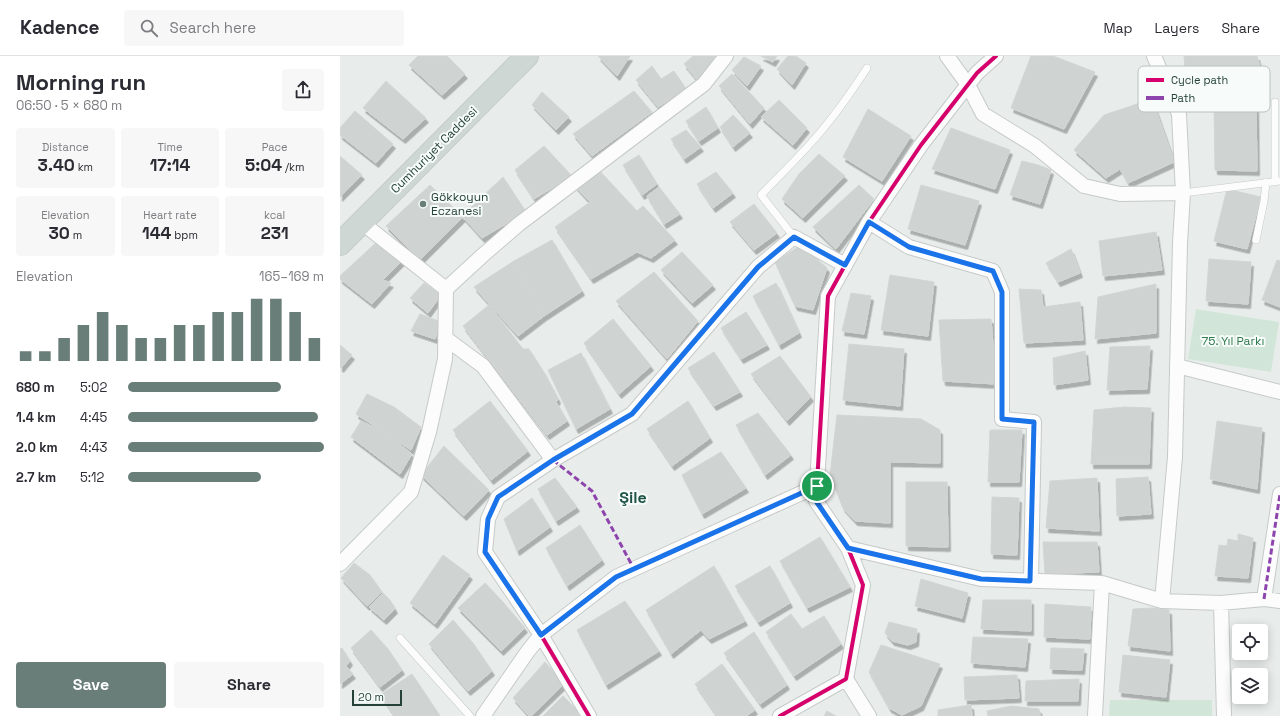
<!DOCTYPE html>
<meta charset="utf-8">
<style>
:root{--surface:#fff;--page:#f7f7f7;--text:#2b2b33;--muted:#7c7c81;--line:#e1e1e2;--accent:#697e78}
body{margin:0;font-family:"Space Grotesk",sans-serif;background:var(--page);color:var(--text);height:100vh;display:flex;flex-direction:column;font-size:15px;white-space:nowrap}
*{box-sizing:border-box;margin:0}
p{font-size:13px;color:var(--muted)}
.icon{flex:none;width:22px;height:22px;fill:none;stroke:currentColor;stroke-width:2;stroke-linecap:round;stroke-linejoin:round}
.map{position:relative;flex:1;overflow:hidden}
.panel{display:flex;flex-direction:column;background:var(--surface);width:340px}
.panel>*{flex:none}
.buttons{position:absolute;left:892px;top:568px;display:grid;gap:8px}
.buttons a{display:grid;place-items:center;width:36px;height:36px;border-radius:4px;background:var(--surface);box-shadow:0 2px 10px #0003;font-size:20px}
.scale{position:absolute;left:12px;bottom:10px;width:50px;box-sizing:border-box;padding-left:4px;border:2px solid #24423a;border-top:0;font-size:11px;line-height:14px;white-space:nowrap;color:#24423a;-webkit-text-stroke:3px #f7fbf9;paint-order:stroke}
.pin{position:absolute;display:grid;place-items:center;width:34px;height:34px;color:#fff;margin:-17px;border:2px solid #fff;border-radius:50%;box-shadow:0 1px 4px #0007}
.round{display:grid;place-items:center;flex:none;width:42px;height:42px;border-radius:4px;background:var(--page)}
.headline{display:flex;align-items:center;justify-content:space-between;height:68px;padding:0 16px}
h1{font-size:22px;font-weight:700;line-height:30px}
.metrics{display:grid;grid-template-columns:repeat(3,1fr);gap:6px;height:68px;padding:4px 16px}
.metrics div{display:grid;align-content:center;border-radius:4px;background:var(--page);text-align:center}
.metrics b{font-size:17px;font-weight:700}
.metrics small{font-size:11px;font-weight:400}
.metrics p{font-size:11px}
.chart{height:112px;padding:8px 16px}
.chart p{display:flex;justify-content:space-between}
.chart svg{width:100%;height:72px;margin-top:4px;stroke:var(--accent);stroke-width:6}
.button{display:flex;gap:8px;margin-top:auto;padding:8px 16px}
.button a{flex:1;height:46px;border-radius:4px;background:var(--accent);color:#fff;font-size:16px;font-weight:700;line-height:46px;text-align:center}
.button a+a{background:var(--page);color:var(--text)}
ul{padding:0 16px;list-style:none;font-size:13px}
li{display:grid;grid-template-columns:64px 48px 1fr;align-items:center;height:30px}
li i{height:10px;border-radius:5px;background:var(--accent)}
header{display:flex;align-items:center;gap:24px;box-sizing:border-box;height:56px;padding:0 20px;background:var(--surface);border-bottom:1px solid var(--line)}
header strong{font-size:19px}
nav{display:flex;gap:22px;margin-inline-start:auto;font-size:14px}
.search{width:280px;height:36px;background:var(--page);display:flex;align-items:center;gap:10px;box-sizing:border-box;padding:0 14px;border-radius:4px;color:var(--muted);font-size:15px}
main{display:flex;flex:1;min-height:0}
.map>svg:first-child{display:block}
.green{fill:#d1e6d8}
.building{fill:#cfd4d2;stroke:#d1d6d4;filter:url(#shadow)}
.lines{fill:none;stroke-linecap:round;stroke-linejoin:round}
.lane-casing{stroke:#c5cac8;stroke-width:8}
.street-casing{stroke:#c5cac8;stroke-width:16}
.primary-casing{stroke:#c3ccc9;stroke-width:24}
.lane{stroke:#fcfcfc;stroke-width:7}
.street{stroke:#fcfcfc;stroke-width:14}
.primary{stroke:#cfd7d5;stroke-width:22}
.quiet{stroke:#8e44ad;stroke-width:3;stroke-dasharray:6 3;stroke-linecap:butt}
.cycleway-casing{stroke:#f7fbf9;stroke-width:6}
.cycleway{stroke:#d6006c;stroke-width:4}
.route-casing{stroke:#fff;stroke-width:8}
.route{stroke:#1a73e8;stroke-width:5}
.poi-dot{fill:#697e78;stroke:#f7fbf9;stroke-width:1.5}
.labels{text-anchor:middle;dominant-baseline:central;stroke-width:4;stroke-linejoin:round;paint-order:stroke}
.street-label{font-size:12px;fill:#24423a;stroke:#f7fbf9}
.poi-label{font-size:12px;fill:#24423a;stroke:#f7fbf9;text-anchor:start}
.park-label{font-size:12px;fill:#2d7a4b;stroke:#f7fbf9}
.district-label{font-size:16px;font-weight:bold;fill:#1f5548;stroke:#f7fbf9}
.key{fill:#f7fbf9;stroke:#b8c4c0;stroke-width:1}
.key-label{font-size:11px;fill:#24423a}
</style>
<header>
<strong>Kadence</strong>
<div class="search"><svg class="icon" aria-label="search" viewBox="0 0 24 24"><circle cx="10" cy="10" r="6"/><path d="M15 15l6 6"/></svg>Search here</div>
<nav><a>Map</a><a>Layers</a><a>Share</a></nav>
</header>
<main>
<section class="panel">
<div class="headline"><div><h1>Morning run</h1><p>06:50 · 5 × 680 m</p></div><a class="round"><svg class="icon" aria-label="share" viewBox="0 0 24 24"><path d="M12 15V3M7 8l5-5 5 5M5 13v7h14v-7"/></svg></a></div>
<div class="metrics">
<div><p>Distance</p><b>3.40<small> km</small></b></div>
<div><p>Time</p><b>17:14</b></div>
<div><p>Pace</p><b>5:04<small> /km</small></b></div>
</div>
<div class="metrics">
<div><p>Elevation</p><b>30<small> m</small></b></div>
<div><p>Heart rate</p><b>144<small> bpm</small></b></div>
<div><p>kcal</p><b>231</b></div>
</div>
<div class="chart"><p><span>Elevation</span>165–169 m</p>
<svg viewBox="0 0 160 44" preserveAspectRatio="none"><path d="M5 44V38M15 44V38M25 44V30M35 44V22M45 44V14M55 44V22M65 44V30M75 44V30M85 44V22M95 44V22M105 44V14M115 44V14M125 44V6M135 44V6M145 44V14M155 44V30"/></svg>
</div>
<ul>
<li><b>680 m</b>5:02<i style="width:78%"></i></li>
<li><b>1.4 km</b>4:45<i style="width:97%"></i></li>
<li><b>2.0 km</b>4:43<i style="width:100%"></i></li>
<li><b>2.7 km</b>5:12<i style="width:68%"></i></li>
</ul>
<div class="button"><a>Save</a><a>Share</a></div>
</section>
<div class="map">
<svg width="940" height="660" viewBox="0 0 940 660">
<defs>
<filter id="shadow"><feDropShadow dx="2.5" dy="4.5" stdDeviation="0" flood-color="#0004"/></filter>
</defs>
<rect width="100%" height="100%" fill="#e8edeb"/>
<!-- green -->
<path class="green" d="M 856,253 L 939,266 L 931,316 L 848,303 Z
M 770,644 L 872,644 L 872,660 L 769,660 Z"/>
<!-- building -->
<path class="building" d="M 78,0 L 107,0 L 125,18 L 102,39 L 69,9 Z
M 258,0 L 290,0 L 277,20 Z
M 353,0 L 379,0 L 359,26 L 344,8 Z
M 421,0 L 437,0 L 433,6 Z
M 448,0 L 456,0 L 466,7 L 452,29 L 437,13 Z
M 691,0 L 713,0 L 755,16 L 724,73 L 671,52 Z
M 844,0 L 917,0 L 925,30 L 847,40 Z
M 404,1 L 421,10 L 407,30 L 392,14 Z
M 312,10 L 321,23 L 334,15 L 346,33 L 318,51 L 296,24 Z
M 392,18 L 424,52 L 410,68 L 379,30 Z
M 46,25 L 86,62 L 63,83 L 23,52 Z
M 294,35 L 312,56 L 252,100 L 233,78 Z
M 202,36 L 229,61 L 216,74 L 192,49 Z
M 812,43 L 834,106 L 788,127 L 780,113 L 766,122 L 734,94 L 764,59 Z
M 439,44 L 467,72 L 453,89 L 421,61 Z
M 874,49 L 916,49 L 917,115 L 875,114 Z
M 366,51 L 378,72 L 359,85 L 346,65 Z
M 528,53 L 571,80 L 542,125 L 503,101 Z
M 15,55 L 53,88 L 36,107 L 0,79 L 0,72 Z
M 393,59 L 410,77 L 393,91 L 380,71 Z
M 611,72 L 670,94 L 655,133 L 592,113 Z
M 346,74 L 361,91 L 344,103 L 331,83 Z
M 204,90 L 232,120 L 194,143 L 175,114 Z
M 479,98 L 505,120 L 463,162 L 442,143 L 459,118 Z
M 299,99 L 317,128 L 302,139 L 283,109 Z
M 0,100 L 22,119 L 0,141 Z
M 682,105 L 698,109 L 711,114 L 700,148 L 670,139 Z
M 257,112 L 297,155 L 303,150 L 335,184 L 311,202 L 297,196 L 251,223 L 215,171 L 250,146 L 235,130 Z
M 376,116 L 393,137 L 373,152 L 357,128 Z
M 163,121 L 186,156 L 142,182 L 122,160 Z
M 90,129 L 123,161 L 80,204 L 46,170 Z
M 519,129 L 534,143 L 496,193 L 473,171 Z
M 581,129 L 639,145 L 625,189 L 568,173 Z
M 319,131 L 340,158 L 324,168 L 307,140 Z
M 887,133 L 921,141 L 907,193 L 874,185 Z
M 414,148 L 437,177 L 414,194 L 390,166 Z
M 816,176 L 822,214 L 763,220 L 759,185 Z
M 40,183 L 63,204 L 43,224 L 51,227 L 32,248 L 0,223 L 0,220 Z
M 212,184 L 242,235 L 204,260 L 174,205 Z
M 461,189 L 487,212 L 473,254 L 455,250 L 435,206 Z
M 731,193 L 740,217 L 718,226 L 706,207 Z
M 342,196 L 373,229 L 352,247 L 321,214 Z
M 869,203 L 911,206 L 908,248 L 866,245 Z
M 937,204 L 940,205 L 940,251 L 922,244 Z
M 174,205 L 204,260 L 178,280 L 134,231 Z
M 314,216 L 358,265 L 327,303 L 276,245 Z
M 550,219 L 594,226 L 588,280 L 541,274 Z
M 84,227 L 101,239 L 88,257 L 70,242 Z
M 436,227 L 459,277 L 439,289 L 413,240 Z
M 816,228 L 816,277 L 755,283 L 758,241 Z
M 679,233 L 701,234 L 703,251 L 740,246 L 743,284 L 684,287 Z
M 511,237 L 531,240 L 524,278 L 502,275 Z
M 149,249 L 183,293 L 189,293 L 203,315 L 218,343 L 216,346 L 227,365 L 207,379 L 123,270 Z
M 406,256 L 427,289 L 401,303 L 381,272 Z
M 80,258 L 101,266 L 95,283 L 71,275 Z
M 273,263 L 311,310 L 279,338 L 244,287 Z
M 651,263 L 656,328 L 603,325 L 599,264 Z
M 509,288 L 564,293 L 560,350 L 503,344 Z
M 0,289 L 12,299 L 1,312 L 0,311 Z
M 810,290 L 807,333 L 767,334 L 770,291 Z
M 745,295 L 748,324 L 714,329 L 713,302 Z
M 374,296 L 400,336 L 374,350 L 348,312 Z
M 241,297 L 270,353 L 236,373 L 208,314 Z
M 440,300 L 471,341 L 447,365 L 411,318 Z
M 27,338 L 54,351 L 81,371 L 71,394 L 16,358 Z
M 150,345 L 188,395 L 151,424 L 113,374 Z
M 348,345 L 370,382 L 332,410 L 307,373 Z
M 784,351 L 811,352 L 809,408 L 751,408 L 754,354 Z
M 418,357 L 451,399 L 425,419 L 396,369 Z
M 497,359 L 581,363 L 600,374 L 600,407 L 550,406 L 550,467 L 515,465 L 503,452 L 490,419 Z
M 21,365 L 44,376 L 72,398 L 60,418 L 11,381 Z
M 877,365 L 922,372 L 917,433 L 870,423 Z
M 650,374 L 682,374 L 679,426 L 648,426 Z
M 104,390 L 149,434 L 124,460 L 81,419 Z
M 381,396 L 406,432 L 362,458 L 342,419 Z
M 808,421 L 811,458 L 777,460 L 776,423 Z
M 215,422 L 237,451 L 216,465 L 198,433 Z
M 757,422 L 759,475 L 706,472 L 710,425 Z
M 566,426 L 607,426 L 608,491 L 566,490 Z
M 652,441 L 679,442 L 677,499 L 651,498 Z
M 192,442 L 210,471 L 177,495 L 164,463 Z
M 240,469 L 262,504 L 227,530 L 206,492 Z
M 898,478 L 913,482 L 908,522 L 875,520 L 879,489 L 887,490 L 888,483 L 898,485 Z
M 480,481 L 510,531 L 467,552 L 440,505 Z
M 703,486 L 757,486 L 759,516 L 705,518 Z
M 103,499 L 130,519 L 95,568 L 70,547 Z
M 14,507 L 30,519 L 42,536 L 27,550 L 1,522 Z
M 374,510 L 405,565 L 369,583 L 361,574 L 331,598 L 306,554 Z
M 430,510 L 450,547 L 418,566 L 395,530 Z
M 581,523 L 628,537 L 622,562 L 575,550 Z
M 145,527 L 163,546 L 185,572 L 161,595 L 118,552 Z
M 43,537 L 50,544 L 55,553 L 44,564 L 29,551 Z
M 643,544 L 691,544 L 691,575 L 641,573 Z
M 285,545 L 319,595 L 266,629 L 237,574 Z
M 705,548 L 751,551 L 750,583 L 704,581 Z
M 812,552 L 829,554 L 830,595 L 788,590 L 793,553 Z
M 451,558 L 462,573 L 484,560 L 501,588 L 454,620 L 426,576 Z
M 113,564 L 133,587 L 152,615 L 128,635 L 89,588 Z
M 549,566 L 577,573 L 576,586 L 568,589 L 552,585 L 545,577 Z
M 31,574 L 48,593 L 62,614 L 40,631 L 11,592 Z
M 414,576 L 447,629 L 420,648 L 384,597 Z
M 633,581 L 688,583 L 685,611 L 631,607 Z
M 541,589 L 600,608 L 581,650 L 562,659 L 549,652 L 529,616 Z
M 2,592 L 10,605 L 6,610 L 13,618 L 0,628 L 0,593 Z
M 711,592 L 744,593 L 742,614 L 710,613 Z
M 783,599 L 830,604 L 826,641 L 779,636 Z
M 205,606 L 224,628 L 191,660 L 189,660 L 173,642 Z
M 382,608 L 415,654 L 406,660 L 377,660 L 355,628 Z
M 72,618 L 100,660 L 55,660 L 40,639 Z
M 677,619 L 679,642 L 625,644 L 624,621 Z
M 739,623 L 738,645 L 685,645 L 686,625 Z
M 223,640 L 243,660 L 203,660 Z
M 631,649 L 632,660 L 598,660 L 598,654 Z
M 671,650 L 699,653 L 700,660 L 648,660 L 647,655 Z
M 487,655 L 496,660 L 484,660 Z"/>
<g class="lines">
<!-- lane casing -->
<g class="lane-casing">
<path id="lane" d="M 935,46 L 935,125
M 843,137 L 940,125
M 454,181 L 421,139 C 440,119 460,100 478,79 C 496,58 512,35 527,12
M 916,184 L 924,145 L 926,126
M 60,582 L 130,660"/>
</g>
<!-- street casing -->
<g class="street-casing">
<path id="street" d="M 607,0 L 628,29 L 643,58 L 695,90 L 744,130 L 780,138 L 843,137
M 814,0 L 839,58 L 843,137 L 840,187 L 835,401 L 822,545
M 529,166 L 569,191 L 653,215 L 662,236 L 662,363 L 694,366 L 691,525
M 106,233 L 143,199 L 179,168 L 364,28 L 386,0
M 105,282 L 143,310 L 213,404
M 837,310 L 940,336
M 508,492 L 641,523 L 762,527 L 822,545 L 881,547 L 924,543 L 940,545
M 0,508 L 71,436 L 89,376 L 105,303 L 106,233 L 21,166
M 924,543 L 940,438
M 881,547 L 884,660
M 506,623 L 529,660
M 143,660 L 188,595 L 201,579 L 276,521 L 477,430
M 249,660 L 201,579 L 145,496 L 148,463 L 158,441 L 213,404 L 292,358 L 418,211 L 454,181 L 505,209
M 440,660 L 506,623 L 523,529 L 508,492 L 476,445 L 488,240 L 529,166 L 581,89 L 637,17 L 656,0
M 755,660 L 762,527"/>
</g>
<!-- primary casing -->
<g class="primary-casing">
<path id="primary" d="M 0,188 L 187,0"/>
</g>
<!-- lane -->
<use href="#lane" class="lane"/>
<!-- street -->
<use href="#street" class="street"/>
<!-- primary -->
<use href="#primary" class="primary"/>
<!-- quiet -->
<path class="quiet" d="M 213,404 L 252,435 L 294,513
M 924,543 L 940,438"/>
<!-- cycleway casing -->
<g class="cycleway-casing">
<path id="cycleway" d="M 249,660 L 201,579 L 145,496 L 148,463 L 158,441 L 213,404 L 292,358 L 418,211 L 454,181 L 505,209
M 440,660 L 506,623 L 523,529 L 508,492 L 476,445 L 488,240 L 529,166 L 581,89 L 637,17 L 656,0"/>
</g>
<!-- cycleway -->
<use href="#cycleway" class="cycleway"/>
</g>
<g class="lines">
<!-- route casing -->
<g class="route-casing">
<path id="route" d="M 529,166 L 569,191 L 653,215 L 662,236 L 662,363 L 694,366 L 690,525 L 641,523 L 508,492 L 476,445 L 477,430 L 276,521 L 201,579 L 145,496 L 148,463 L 158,441 L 213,404 L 292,358 L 418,211 L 454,181 L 505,209 Z"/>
</g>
<!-- route -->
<use href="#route" class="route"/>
</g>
<!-- markers -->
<circle class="poi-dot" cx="83" cy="148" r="4"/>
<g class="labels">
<!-- street labels -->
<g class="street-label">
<text transform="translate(94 94) rotate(-45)">Cumhuriyet Caddesi</text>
</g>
<!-- poi labels -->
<g class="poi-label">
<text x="91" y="141">Gökkoyun<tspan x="91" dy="14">Eczanesi</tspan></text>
</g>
<!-- park labels -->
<g class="park-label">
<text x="893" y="285">75. Yıl Parkı</text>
</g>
<!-- district labels -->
<g class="district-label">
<text x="293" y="441">Şile</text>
</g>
</g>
<!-- legend -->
<rect x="798" y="10" width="132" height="46" rx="6" class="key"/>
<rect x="806" y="22" width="18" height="4" fill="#d6006c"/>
<rect x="806" y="40" width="18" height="4" fill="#8e44ad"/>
<g class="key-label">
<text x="831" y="28">Cycle path</text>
<text x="831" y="46">Path</text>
</g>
</svg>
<div class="buttons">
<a><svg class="icon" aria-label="locate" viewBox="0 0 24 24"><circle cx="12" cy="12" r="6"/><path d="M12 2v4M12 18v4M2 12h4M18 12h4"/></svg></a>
<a><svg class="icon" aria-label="layers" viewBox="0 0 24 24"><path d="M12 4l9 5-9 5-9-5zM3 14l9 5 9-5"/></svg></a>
</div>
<div class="scale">20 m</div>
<div class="pin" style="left:477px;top:430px;background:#1e9e55"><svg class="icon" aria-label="arrive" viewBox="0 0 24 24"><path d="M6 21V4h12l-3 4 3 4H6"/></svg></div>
</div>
</main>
